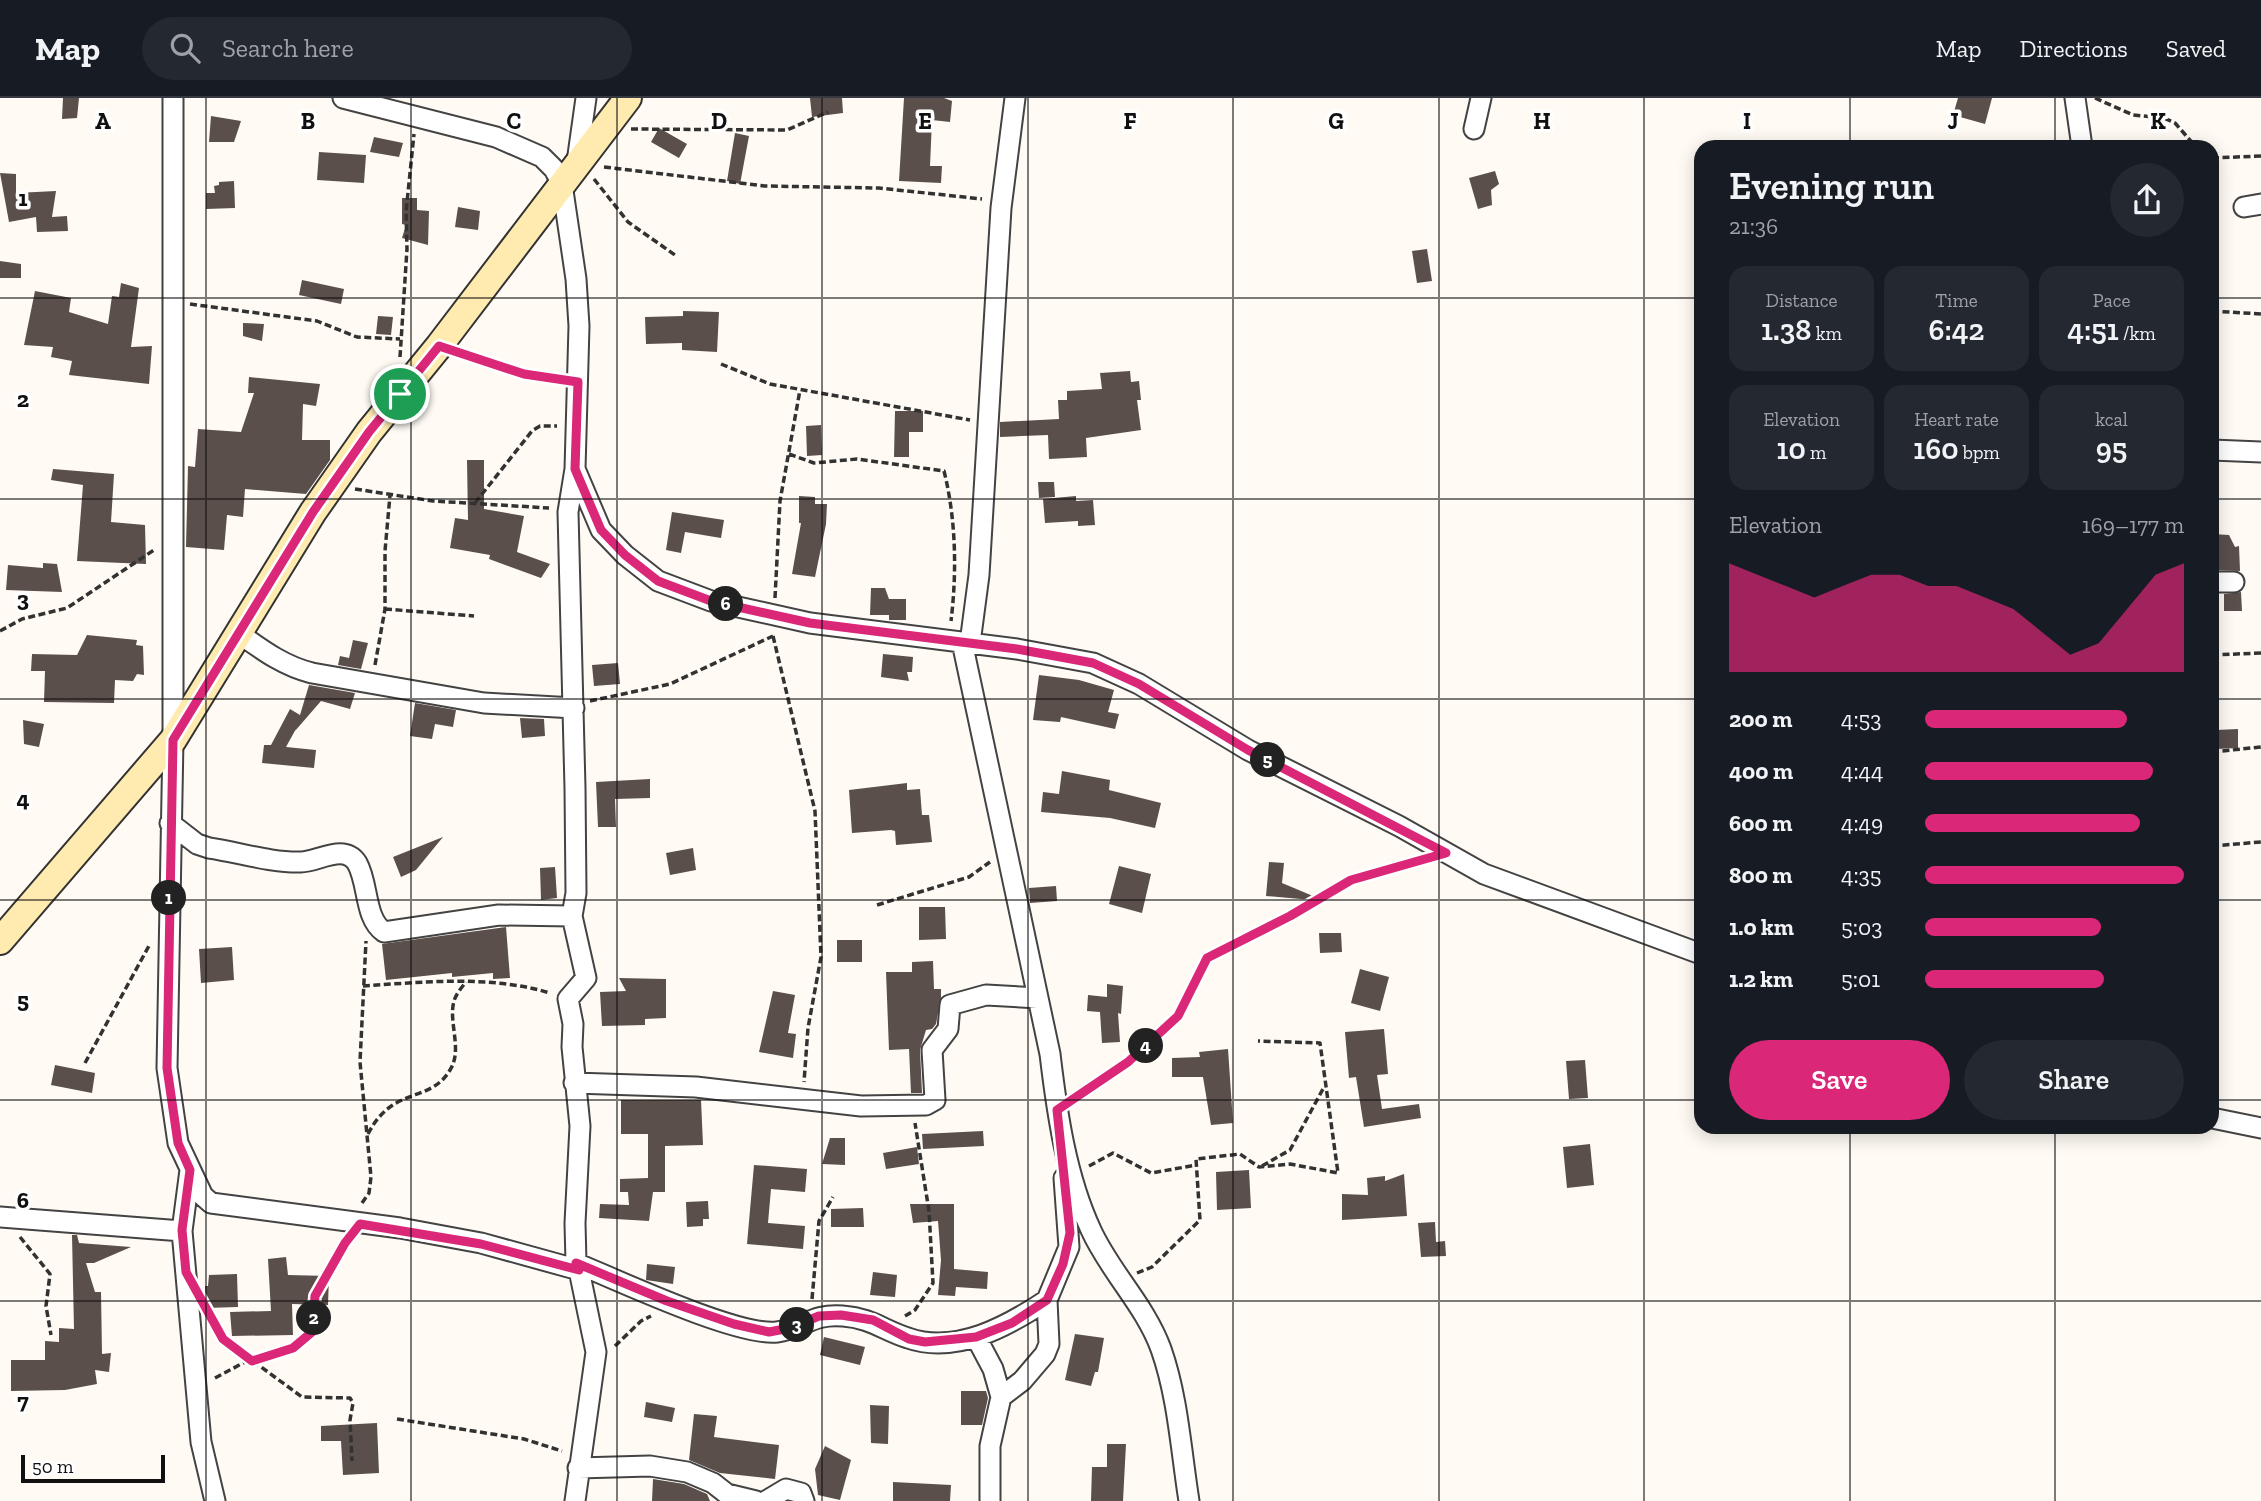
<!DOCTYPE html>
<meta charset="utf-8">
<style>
:root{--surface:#171b24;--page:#242831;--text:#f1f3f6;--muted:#9ea1a6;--line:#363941;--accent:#db2777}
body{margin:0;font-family:"Zilla Slab",serif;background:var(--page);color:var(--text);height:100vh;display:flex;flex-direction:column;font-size:26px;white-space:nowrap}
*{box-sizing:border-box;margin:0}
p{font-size:23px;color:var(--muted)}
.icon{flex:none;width:38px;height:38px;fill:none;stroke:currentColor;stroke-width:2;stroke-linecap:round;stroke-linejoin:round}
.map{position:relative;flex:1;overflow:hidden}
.side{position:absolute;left:1694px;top:42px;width:525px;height:994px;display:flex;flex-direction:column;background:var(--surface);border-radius:21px;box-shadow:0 4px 18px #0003}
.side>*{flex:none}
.scale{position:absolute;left:21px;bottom:18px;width:144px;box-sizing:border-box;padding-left:7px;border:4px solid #101010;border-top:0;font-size:19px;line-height:24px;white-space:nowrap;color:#101010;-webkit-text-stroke:5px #fff;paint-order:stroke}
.pin{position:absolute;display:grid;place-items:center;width:60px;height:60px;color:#fff;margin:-30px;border:4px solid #fff;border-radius:50%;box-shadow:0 2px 7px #0007}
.km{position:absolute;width:35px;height:35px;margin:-18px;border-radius:50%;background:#222;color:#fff;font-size:19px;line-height:35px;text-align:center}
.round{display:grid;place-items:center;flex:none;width:74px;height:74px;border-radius:37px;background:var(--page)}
.summary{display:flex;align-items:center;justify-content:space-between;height:119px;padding:0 35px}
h1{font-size:38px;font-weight:600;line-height:52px}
.stats{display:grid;grid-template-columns:repeat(3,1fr);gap:10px;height:119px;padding:7px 35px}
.stats div{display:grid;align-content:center;border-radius:18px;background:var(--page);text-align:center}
.stats b{font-size:30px;font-weight:600}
.stats small{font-size:19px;font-weight:400}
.stats p{font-size:19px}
.chart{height:196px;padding:14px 35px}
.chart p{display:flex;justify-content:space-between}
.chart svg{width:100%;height:126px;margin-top:7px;fill:var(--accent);opacity:.7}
.cta{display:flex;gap:14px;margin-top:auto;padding:14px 35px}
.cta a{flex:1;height:80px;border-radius:42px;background:var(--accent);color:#fff;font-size:28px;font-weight:600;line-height:80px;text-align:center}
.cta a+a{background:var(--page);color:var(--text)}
ul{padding:0 35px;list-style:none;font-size:23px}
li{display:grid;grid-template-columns:112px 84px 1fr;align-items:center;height:52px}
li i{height:18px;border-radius:9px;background:var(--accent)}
header{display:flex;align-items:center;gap:42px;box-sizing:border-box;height:98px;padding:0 35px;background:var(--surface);border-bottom:2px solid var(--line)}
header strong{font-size:33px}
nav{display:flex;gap:38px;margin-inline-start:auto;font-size:24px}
.search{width:490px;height:63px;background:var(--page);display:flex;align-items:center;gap:18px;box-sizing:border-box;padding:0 24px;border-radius:38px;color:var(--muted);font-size:26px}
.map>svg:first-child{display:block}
.building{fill:#5a4f4b}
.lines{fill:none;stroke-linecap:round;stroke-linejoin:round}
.street-casing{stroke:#434343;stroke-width:23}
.secondary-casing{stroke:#323232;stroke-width:30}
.path{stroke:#323232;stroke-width:3.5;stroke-dasharray:7 3.5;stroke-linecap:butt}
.street{stroke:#fff;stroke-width:19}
.secondary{stroke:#ffebaf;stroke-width:26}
.route-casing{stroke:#fff;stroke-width:14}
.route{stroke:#db2777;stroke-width:9}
.grid{fill:none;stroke:#101010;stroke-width:2;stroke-opacity:0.55}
.grid-label{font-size:23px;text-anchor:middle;font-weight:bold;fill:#101010;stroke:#fff;stroke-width:7;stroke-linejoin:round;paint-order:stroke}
</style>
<header>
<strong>Map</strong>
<div class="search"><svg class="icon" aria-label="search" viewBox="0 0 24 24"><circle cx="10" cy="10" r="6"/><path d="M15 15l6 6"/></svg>Search here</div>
<nav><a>Map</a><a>Directions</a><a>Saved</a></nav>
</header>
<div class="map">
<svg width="2261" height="1403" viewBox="0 0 2261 1403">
<rect width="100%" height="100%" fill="#fffbf4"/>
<!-- building -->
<path class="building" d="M 63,0 L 79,0 L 77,20 L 62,21 Z
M 810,0 L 842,0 L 843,15 L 812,19 Z
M 904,0 L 944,0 L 952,3 L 950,24 L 932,22 L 930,68 L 942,68 L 941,85 L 899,83 Z
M 1958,0 L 1992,0 L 1985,26 L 1953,17 Z
M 211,18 L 241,23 L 234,44 L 209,44 Z
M 659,30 L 687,46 L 679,60 L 651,44 Z
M 735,35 L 749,38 L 740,86 L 727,83 Z
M 374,39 L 403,45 L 399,59 L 370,54 Z
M 319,54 L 366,57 L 364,85 L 317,82 Z
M 1495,73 L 1499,86 L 1491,92 L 1492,107 L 1478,111 L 1469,80 Z
M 0,75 L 16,76 L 16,95 L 56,93 L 52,119 L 67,118 L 68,133 L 37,134 L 36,119 L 9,124 Z
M 234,83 L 235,110 L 206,111 L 206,95 L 215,95 L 214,88 L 219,87 L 219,84 Z
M 402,100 L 417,100 L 417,112 L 429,113 L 428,147 L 402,140 L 406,127 L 402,126 Z
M 458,109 L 480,113 L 478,132 L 455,129 Z
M 1427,151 L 1432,183 L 1417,185 L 1412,153 Z
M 0,163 L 21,166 L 21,180 L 0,180 Z
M 302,182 L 344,191 L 341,206 L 299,197 Z
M 121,185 L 139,190 L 131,249 L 152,248 L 149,286 L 69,277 L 72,263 L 51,259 L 53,249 L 24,247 L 35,193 L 71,200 L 69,214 L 108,226 L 112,198 L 119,199 Z
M 683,213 L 719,214 L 717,254 L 682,252 L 682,245 L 646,246 L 645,219 L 683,218 Z
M 378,218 L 393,219 L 391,237 L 376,236 Z
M 243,225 L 264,226 L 262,243 L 243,238 Z
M 1130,273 L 1131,284 L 1139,283 L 1141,302 L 1137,302 L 1141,332 L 1086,340 L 1087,359 L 1049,361 L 1048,337 L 1000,339 L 1000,324 L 1059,321 L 1058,302 L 1067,302 L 1067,293 L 1102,291 L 1100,275 Z
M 249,279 L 320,286 L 316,308 L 303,306 L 302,342 L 330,342 L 330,362 L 306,396 L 245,391 L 243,419 L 227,417 L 224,452 L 186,449 L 188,368 L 195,369 L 198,331 L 241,334 L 254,295 L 248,295 Z
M 895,313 L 923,313 L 923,334 L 909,334 L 909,359 L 894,359 Z
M 821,327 L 822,357 L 807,358 L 806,328 Z
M 467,362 L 484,362 L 484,411 L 524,418 L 517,454 L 550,466 L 541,480 L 489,461 L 490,457 L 450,450 L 455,420 L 468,422 Z
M 53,371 L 114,376 L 111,424 L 145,427 L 146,466 L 77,463 L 83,387 L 51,382 Z
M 1038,384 L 1054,384 L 1055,399 L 1039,400 Z
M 799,398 L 815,399 L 815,406 L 827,406 L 826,426 L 815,479 L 792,476 L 801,425 L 799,425 Z
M 1076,398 L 1076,403 L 1093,402 L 1095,427 L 1078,428 L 1078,423 L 1045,425 L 1043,401 Z
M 672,414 L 724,422 L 721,440 L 685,434 L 681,455 L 666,452 Z
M 2212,436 L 2229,437 L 2235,449 L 2239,448 L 2240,473 L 2212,472 Z
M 43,465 L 57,466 L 62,494 L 6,492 L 8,467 L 43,470 Z
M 871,490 L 885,490 L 889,501 L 906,501 L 906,522 L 889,522 L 889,517 L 870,517 Z
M 2241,494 L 2242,513 L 2224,513 L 2224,496 Z
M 87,537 L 137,542 L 136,547 L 143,548 L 144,577 L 137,576 L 133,583 L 115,582 L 114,605 L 44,604 L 45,573 L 31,573 L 32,556 L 77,557 Z
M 353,542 L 368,545 L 361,571 L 338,567 L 340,558 L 349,560 Z
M 883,556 L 913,559 L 912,574 L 907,574 L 909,583 L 881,579 Z
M 618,565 L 620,586 L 594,588 L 592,567 Z
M 1039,577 L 1079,582 L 1114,592 L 1108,614 L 1119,616 L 1115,631 L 1061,619 L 1060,624 L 1033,622 Z
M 309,587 L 355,595 L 350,611 L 321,603 L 295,633 L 297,629 L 286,649 L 316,652 L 314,670 L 262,665 L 264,647 L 271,647 L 290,611 L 300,617 Z
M 415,605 L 456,612 L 453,629 L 435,626 L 432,641 L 410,638 Z
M 520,620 L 544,621 L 545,638 L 522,640 Z
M 23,622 L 44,626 L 39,649 L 24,646 Z
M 2238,631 L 2238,650 L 2216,651 L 2216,632 Z
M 1062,673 L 1110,682 L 1109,692 L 1161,705 L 1155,730 L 1110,720 L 1041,714 L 1043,694 L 1059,696 Z
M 650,681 L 650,700 L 615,701 L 616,729 L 598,729 L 596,684 Z
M 907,685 L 907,692 L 920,691 L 922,717 L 929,717 L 932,744 L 896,747 L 895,733 L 891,732 L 852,735 L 849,692 Z
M 443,739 L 416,772 L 401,779 L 393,759 Z
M 693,750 L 696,772 L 670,777 L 666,755 Z
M 1269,764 L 1284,765 L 1282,785 L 1313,798 L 1312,802 L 1266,798 Z
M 1119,768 L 1151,776 L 1142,815 L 1109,806 Z
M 555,769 L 557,800 L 541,802 L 540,770 Z
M 1056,788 L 1057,803 L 1030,805 L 1029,790 Z
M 919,809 L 945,809 L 946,841 L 919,842 Z
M 506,829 L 510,880 L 493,881 L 493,875 L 452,879 L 452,875 L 386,882 L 382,846 Z
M 1319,835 L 1341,835 L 1342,854 L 1320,855 Z
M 837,842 L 862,842 L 862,864 L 837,864 Z
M 232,849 L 234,882 L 201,885 L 199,851 Z
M 933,863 L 934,891 L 941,891 L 941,899 L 936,926 L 932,931 L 926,932 L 920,952 L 922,995 L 911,995 L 909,951 L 889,952 L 886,874 L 912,874 L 912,864 Z
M 1360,871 L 1389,879 L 1380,913 L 1351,905 Z
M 619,880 L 666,881 L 666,920 L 645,921 L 645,927 L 602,928 L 600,894 L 626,893 Z
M 1107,886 L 1123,888 L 1121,916 L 1118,915 L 1120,944 L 1102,945 L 1100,914 L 1087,913 L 1088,897 L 1107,899 Z
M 773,893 L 795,897 L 788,935 L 796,936 L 793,960 L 759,954 Z
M 1384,931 L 1388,976 L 1377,977 L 1382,1011 L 1419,1006 L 1421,1020 L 1364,1029 L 1356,979 L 1349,980 L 1345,934 Z
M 1228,951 L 1233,1025 L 1211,1027 L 1203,979 L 1172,979 L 1172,960 L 1200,959 L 1199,954 Z
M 1585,962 L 1588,1000 L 1569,1001 L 1566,963 Z
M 55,967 L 95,975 L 92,995 L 51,987 Z
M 621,1002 L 701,1002 L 703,1047 L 665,1048 L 665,1094 L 653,1094 L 649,1123 L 599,1120 L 600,1106 L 629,1107 L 628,1094 L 620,1094 L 620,1081 L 648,1080 L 648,1036 L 621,1036 Z
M 983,1033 L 984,1048 L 923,1051 L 922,1036 Z
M 830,1040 L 845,1040 L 845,1067 L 822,1066 Z
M 1590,1046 L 1594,1087 L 1567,1090 L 1563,1049 Z
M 917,1049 L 919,1066 L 886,1071 L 883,1055 Z
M 754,1067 L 807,1071 L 805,1094 L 771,1091 L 768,1125 L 805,1128 L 803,1151 L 747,1146 Z
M 1249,1072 L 1251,1110 L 1217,1112 L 1216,1074 Z
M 1404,1076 L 1407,1118 L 1342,1122 L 1342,1096 L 1368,1097 L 1367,1080 L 1385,1078 L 1385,1083 Z
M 708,1103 L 709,1121 L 703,1121 L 703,1128 L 687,1129 L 686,1104 Z
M 910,1106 L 954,1106 L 954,1171 L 988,1174 L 987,1191 L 956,1189 L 955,1198 L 938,1197 L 941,1162 L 938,1123 L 913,1125 Z
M 863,1110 L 864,1129 L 831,1129 L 831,1111 Z
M 1435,1124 L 1436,1144 L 1445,1143 L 1446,1158 L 1421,1159 L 1418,1125 Z
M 72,1137 L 77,1137 L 79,1145 L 131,1149 L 94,1165 L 86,1165 L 95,1194 L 101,1194 L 102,1256 L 111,1255 L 109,1274 L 95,1272 L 97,1286 L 65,1292 L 11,1293 L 11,1262 L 45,1262 L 45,1243 L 59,1244 L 59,1230 L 74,1231 Z
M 286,1159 L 288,1177 L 329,1178 L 328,1207 L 292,1206 L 293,1237 L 232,1238 L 230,1214 L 271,1213 L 268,1161 Z
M 647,1166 L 675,1169 L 673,1186 L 646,1182 Z
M 873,1174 L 897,1177 L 895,1199 L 870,1197 Z
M 237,1176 L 238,1209 L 206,1210 L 205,1188 L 208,1188 L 209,1177 Z
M 1075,1236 L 1104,1240 L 1098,1274 L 1095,1274 L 1091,1288 L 1065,1282 Z
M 824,1239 L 865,1249 L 860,1267 L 820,1257 Z
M 961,1293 L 986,1293 L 988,1300 L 982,1327 L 961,1327 Z
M 646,1304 L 675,1310 L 672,1324 L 644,1319 Z
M 870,1307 L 889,1308 L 888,1346 L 871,1345 Z
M 694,1316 L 717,1318 L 714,1339 L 779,1347 L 775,1381 L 720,1375 L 689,1362 Z
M 377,1325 L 379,1375 L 343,1377 L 341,1343 L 321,1343 L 321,1328 Z
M 1107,1346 L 1126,1346 L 1123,1403 L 1091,1403 L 1092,1369 L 1107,1369 Z
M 825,1348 L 851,1362 L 840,1402 L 818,1397 L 815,1371 Z
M 653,1381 L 684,1386 L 707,1396 L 710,1403 L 652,1403 Z
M 893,1384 L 951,1387 L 950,1403 L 893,1403 Z"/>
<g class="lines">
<!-- street casing -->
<g class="street-casing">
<path id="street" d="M 173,0 L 173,642 L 167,970 L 178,1045 L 203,1098 L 211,1105 L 400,1130 L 481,1145 L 579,1172 L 596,1254 L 575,1403
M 343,0 L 496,39 L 542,59 L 554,71 L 562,86 L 576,181 L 579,228 L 575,371 L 601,432 L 625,457 L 658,483 L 711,503 L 810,525 L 1017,551 L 1093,565 L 1139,586 L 1248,652 L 1399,728 L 1484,776 L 1701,856
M 2075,0 L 2082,49
M 1474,31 L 1481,0
M 577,64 L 586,0
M 2244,109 L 2261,106
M 2212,352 L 2261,354
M 575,371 L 568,414 L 575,690 L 576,795 L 572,818 L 586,880 L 568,901 L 573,926 L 572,949 L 580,1028 L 575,1125 L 576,1165
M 2212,484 L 2234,484
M 237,534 C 261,551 283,568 312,575 L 484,605 L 574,610
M 962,544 L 1050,956 C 1057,1015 1066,1078 1091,1132 C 1110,1174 1145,1207 1161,1251 C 1178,1299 1181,1353 1189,1403
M 970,545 L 979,477 L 1001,110 L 1015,0
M 170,725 L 197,746 L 209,750 C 238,754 271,765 301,764 C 318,764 344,745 357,765 C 369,786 364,820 384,834 L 499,817 L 572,818
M 574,985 L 696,989 L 861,1008 L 926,1007 L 935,1002 L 932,952 L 948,931 L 950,907 L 986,897 L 1038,900
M 2212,1020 L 2261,1030
M 190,1072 L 182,1133 L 201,1344 L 215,1403
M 0,1119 L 182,1133
M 579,1172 L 576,1165 C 617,1182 739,1239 777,1234 C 803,1231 812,1215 843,1218 C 871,1220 883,1232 908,1240 C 956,1257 1008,1228 1047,1202
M 976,1239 L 993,1271 L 1001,1299
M 578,1370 L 650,1368 L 687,1374 L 713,1385 L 727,1396 L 756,1403
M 766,1403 L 786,1391 L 801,1395 L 804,1403
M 990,1403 L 990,1348 L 1001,1299 L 1022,1283 L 1045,1256 L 1049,1246 L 1047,1202 L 1069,1149 L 1064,1080"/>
</g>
<!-- secondary casing -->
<g class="secondary-casing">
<path id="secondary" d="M 0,843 L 173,642 L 313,414 L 369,334 L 439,248 L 628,0"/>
</g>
<!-- path -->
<path class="path" d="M 2095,0 L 2133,17 L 2164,20 L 2175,25 L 2196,49
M 631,31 L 787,32 L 828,14
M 2212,60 L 2261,58
M 604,69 L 765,88 L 879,90 L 982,101
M 594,81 L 628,124 L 675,157
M 190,206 L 317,223 L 357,239 L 400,241
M 2212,213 L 2261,216
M 462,255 L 524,277 L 558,281
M 400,259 L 407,151 L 406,114 L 414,36
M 721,266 L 770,286 L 970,322
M 789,356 L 814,365 L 857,361 L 944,373 C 956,421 957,474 951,523
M 355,391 L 433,403 L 549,410
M 475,405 L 532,333 L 540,328 L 557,328
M 775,500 L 780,403 L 800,292
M 385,511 L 474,518
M 0,533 L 22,521 L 67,510 L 154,452
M 773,538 L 815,713 L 821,859 L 808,930 L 804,984
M 2212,557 L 2261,555
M 375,567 L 385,511 L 385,453 L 390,397
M 590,603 L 670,586 L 773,538
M 2212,654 L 2261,649
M 2212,748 L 2261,744
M 877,807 L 969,779 L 990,764
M 363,888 C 424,884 491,877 550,895
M 85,965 L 150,846
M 1073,1001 L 1128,964 L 1178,918 L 1207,860 L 1290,818 L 1351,782 L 1422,762
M 368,1036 C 393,987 430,1006 450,972 C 463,952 448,924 454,903 C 456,896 462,889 466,884
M 1089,1068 L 1113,1055 L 1151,1075 L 1197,1067
M 1262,1068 L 1290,1052 L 1324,989
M 362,1105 L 369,1095 L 371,1079 L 360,964 L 366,843
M 20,1139 L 50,1176 L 46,1208 L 51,1237
M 1137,1175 L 1152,1169 L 1200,1122 L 1196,1061 L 1240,1056 L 1259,1069 L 1290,1066 L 1338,1075 L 1320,945 L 1258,943
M 812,1201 L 819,1123 L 833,1099
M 905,1218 L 915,1212 L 933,1185 L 929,1113 L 915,1025
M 210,1219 L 223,1241 L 302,1299 L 350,1300 L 353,1305 L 350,1322 L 352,1363
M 615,1248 L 641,1223 L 651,1218
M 215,1280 L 243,1265 L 293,1250 L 306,1241 L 314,1228 L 315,1197 L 346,1143
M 397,1321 L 524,1341 L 562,1353"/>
<!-- street -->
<use href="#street" class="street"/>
<!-- secondary -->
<use href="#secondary" class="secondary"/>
</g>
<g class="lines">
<!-- route casing -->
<g class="route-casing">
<path id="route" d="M 439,248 L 524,276 L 578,284 L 575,371 L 601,432 L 625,457 L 658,483 L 711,503 L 810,525 L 1017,551 L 1093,565 L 1139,586 L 1248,652 L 1446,755 L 1351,782 L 1290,818 L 1207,860 L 1178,918 L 1128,964 L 1057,1012 L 1070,1135 L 1063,1166 L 1047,1202 L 1012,1225 L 976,1239 L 925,1244 L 909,1241 L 873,1222 L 841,1217 L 819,1218 L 790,1230 L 769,1234 L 734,1226 L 667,1203 L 576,1165 L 579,1172 L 481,1146 L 360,1126 L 345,1145 L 315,1198 L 312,1234 L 293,1250 L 252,1263 L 223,1241 L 186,1174 L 182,1132 L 190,1072 L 178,1045 L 167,970 L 173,642 L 313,414 L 369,334 Z"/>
</g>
<!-- route -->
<use href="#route" class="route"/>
</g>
<!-- grid -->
<path class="grid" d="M 206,0 L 206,1403M 411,0 L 411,1403M 617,0 L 617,1403M 822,0 L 822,1403M 1028,0 L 1028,1403M 1233,0 L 1233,1403M 1439,0 L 1439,1403M 1644,0 L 1644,1403M 1850,0 L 1850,49M 2055,0 L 2055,49M 0,200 L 1701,200M 2212,200 L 2261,200M 0,401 L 1701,401M 2212,401 L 2261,401M 0,601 L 1701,601M 2212,601 L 2261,601M 0,802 L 1701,802M 2212,802 L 2261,802M 0,1002 L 1701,1002M 2212,1002 L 2261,1002M 1850,1029 L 1850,1403M 2055,1029 L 2055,1403M 0,1203 L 2261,1203"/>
<g class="grid-label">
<text x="103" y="31">A</text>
<text x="308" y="31">B</text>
<text x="514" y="31">C</text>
<text x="719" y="31">D</text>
<text x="925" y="31">E</text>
<text x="1130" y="31">F</text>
<text x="1336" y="31">G</text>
<text x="1542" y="31">H</text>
<text x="1747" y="31">I</text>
<text x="1953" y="31">J</text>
<text x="2158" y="31">K</text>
<text x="23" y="108">1</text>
<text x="23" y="309">2</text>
<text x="23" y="509">3</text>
<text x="23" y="709">4</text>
<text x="23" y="910">5</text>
<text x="23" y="1110">6</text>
<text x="23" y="1311">7</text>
</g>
</svg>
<div class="scale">50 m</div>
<div class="pin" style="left:400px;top:296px;background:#1e9e55"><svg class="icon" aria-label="arrive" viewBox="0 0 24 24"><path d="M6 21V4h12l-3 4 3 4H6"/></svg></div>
<b class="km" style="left:169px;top:800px">1</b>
<b class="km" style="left:314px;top:1220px">2</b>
<b class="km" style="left:797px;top:1227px">3</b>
<b class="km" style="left:1146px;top:948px">4</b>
<b class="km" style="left:1268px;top:662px">5</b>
<b class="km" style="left:726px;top:506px">6</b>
<section class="side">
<div class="summary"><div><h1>Evening run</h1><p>21:36</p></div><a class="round"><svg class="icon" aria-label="share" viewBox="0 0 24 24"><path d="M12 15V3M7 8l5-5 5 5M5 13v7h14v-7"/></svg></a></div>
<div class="stats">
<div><p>Distance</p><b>1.38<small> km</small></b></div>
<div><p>Time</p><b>6:42</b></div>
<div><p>Pace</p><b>4:51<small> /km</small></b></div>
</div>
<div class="stats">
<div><p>Elevation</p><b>10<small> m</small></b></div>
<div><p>Heart rate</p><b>160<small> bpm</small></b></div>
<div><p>kcal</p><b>95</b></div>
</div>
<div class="chart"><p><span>Elevation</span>169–177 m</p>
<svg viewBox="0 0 160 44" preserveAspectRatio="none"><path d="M0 44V6L10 10L20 14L30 18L40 14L50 10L60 10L70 14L80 14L90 18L100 22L110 30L120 38L130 34L140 22L150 10L160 6V44z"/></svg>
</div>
<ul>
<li><b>200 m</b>4:53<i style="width:78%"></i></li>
<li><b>400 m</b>4:44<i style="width:88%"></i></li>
<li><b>600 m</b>4:49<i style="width:83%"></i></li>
<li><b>800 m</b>4:35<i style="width:100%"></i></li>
<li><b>1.0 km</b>5:03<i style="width:68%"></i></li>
<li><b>1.2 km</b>5:01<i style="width:69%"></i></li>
</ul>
<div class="cta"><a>Save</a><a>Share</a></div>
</section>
</div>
